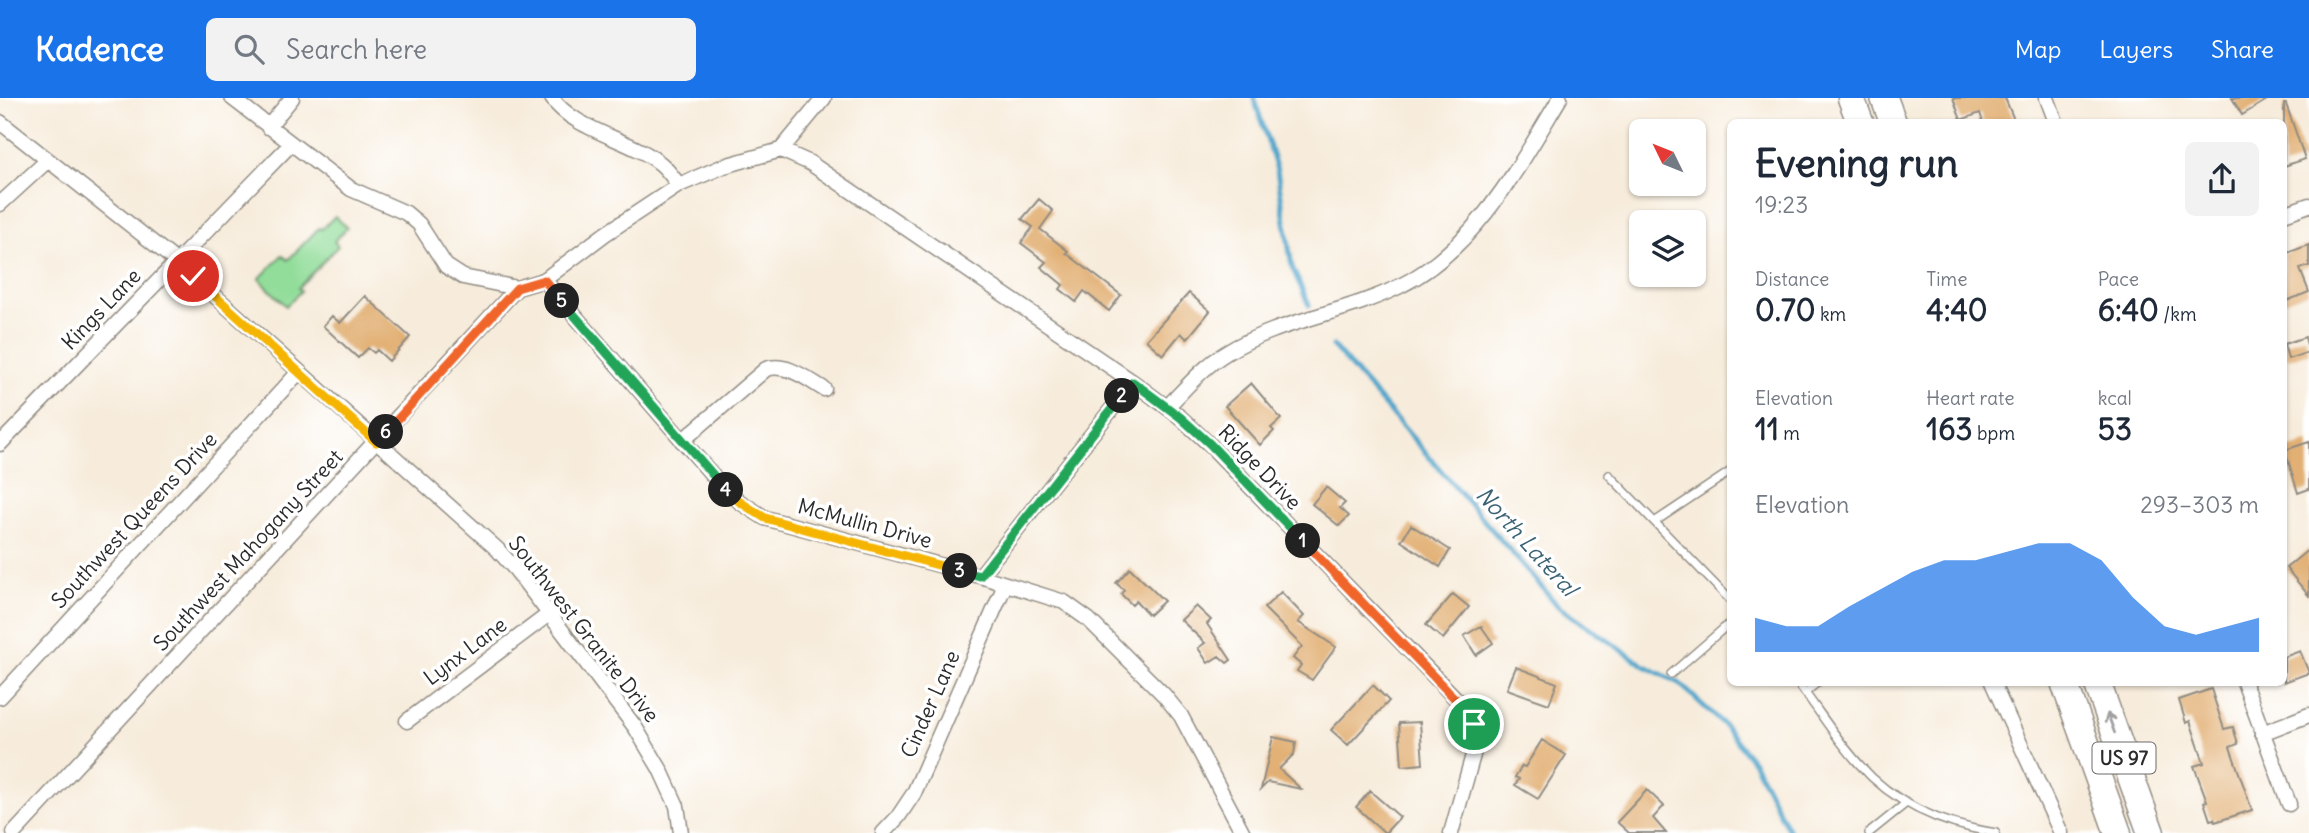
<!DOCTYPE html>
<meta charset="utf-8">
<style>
:root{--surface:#fff;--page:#f2f2f3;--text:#1f2937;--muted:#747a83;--accent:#1a73e8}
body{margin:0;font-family:Delius,sans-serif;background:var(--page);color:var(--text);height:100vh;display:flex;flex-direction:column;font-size:26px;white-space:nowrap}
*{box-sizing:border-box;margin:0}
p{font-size:23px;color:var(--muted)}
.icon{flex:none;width:38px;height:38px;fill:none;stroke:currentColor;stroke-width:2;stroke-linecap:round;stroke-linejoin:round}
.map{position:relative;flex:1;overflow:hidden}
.drawer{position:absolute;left:1727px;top:21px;width:560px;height:567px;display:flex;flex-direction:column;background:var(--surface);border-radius:10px;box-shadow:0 2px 5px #0004}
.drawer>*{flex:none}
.needle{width:46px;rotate:313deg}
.buttons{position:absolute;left:1629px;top:21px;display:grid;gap:14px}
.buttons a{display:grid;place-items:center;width:77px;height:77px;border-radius:10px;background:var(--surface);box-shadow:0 2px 5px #0004;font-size:35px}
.pin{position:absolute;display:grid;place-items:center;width:60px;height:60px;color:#fff;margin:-30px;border:4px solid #fff;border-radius:50%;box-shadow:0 2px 7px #0007}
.km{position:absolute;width:35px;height:35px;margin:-18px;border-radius:50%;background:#222;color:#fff;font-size:19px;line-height:35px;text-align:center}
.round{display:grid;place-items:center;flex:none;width:74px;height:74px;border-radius:10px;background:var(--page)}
.summary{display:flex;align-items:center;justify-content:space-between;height:119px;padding:0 28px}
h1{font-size:38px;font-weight:800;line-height:52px}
.metrics{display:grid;grid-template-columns:repeat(3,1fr);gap:10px;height:119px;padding:7px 28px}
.metrics div{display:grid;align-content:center}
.metrics b{font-size:30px;font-weight:800}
.metrics small{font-size:19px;font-weight:400}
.metrics p{font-size:19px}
.chart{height:196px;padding:14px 28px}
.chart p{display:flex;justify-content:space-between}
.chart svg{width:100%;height:126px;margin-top:7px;fill:var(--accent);opacity:.7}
header{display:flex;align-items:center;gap:42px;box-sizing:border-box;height:98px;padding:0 35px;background:var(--accent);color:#fff}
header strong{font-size:33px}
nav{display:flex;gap:38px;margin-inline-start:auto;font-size:24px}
.search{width:490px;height:63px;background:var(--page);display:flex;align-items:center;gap:18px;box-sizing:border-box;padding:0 24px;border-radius:10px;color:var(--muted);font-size:26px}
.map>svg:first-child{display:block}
.green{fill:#92dd9a;stroke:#5e8462;stroke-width:2}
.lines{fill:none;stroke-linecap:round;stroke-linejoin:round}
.stream{stroke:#4fa5cb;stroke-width:5}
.building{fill:#e2b074}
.lane-casing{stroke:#918c83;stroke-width:10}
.street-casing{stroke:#918c83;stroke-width:17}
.highway-casing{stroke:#918c83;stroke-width:29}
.lane{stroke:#fff;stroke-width:7}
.street{stroke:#fff;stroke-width:14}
.highway{stroke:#fff;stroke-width:26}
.oneway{stroke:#a0a0a0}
.split-1-casing{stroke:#fff;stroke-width:14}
.split-2-casing{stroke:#fff;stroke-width:14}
.split-3-casing{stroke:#fff;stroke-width:14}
.split-4-casing{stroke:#fff;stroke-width:14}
.split-5-casing{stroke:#fff;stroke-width:14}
.split-6-casing{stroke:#fff;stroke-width:14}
.split-7-casing{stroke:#fff;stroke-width:14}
.split-1{stroke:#f0652b;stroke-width:9}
.split-2{stroke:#22a559;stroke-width:9}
.split-3{stroke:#22a559;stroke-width:9}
.split-4{stroke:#f5b400;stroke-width:9}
.split-5{stroke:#22a559;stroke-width:9}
.split-6{stroke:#f0652b;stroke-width:9}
.split-7{stroke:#f5b400;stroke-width:9}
.labels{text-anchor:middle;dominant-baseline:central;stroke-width:7;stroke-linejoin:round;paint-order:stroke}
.shield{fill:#fff;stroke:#6b6b6b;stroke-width:2}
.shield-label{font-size:19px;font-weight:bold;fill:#2b2b2b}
.street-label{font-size:21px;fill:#2b2b2b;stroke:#fff}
.water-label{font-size:23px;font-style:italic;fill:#3b6273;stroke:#fff}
</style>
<header>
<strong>Kadence</strong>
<div class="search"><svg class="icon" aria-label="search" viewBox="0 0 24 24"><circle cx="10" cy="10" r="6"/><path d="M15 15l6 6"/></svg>Search here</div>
<nav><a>Map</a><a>Layers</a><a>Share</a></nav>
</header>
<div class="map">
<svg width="2309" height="735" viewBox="0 0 2309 735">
<rect width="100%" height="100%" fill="#fff"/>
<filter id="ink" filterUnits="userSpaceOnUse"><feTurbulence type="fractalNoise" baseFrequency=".0143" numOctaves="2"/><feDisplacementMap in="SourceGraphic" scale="14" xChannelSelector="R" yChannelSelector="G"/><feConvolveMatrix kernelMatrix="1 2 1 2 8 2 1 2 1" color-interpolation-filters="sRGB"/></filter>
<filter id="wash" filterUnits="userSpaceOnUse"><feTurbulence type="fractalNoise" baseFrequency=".00686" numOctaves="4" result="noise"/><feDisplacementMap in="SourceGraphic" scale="28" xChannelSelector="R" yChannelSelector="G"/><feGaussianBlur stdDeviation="1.57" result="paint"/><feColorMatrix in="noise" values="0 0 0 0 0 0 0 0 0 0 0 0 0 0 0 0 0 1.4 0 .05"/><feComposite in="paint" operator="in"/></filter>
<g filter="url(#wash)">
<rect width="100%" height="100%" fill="#f7ecdb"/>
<!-- green -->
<path class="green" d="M 335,118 L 347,130 L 334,143 L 338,148 L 298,190 L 301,193 L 286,208 L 259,181 L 282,157 L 288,162 L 319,130 L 322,131 Z"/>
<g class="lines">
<!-- stream -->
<path class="stream" d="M 1254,0 L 1277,72 L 1292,169 L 1309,207
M 1333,248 L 1559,509 L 1645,568 L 1679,585 L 1724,627 L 1754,665 L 1790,735"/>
</g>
<g id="blocks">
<!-- building -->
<path class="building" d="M 1953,0 L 2005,0 L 2015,24 L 1983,24 L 1980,15 L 1961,22 Z
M 2232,0 L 2270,0 L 2242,17 Z
M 2284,6 L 2286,6 L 2305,61 L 2284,68 Z
M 1039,101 L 1053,113 L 1040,131 L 1068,153 L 1066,155 L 1121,197 L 1109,213 L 1084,193 L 1076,204 L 1060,191 L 1063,187 L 1041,169 L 1046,164 L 1021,145 L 1033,129 L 1022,121 Z
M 2309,147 L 2309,168 L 2300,171 L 2309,194 L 2284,204 L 2284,156 Z
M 1189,195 L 1210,213 L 1187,241 L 1181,235 L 1163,257 L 1146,242 Z
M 365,198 L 410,239 L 389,263 L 377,252 L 374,255 L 368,250 L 358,260 L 323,228 L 332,218 L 340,225 Z
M 2305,239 L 2309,254 L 2288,261 L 2284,246 Z
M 1251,285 L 1281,321 L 1271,330 L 1274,333 L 1260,347 L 1225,308 Z
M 2309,344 L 2309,391 L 2298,395 L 2285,352 Z
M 1326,389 L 1345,405 L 1340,410 L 1349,418 L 1339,428 L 1312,406 Z
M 1411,427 L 1450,452 L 1440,469 L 1401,443 Z
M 2309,451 L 2309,498 L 2286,470 Z
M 1130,470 L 1164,503 L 1149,517 L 1136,503 L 1132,507 L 1121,496 L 1124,492 L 1116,485 Z
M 1281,494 L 1304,518 L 1298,524 L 1336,549 L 1312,582 L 1297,573 L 1301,567 L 1293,560 L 1302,548 L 1264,510 Z
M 1453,496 L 1469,509 L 1443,541 L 1426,527 Z
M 1196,508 L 1211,522 L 1207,526 L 1231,562 L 1227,565 L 1219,558 L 1208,565 L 1198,550 L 1205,545 L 1181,522 Z
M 1481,528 L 1493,545 L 1476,557 L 1464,538 Z
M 2300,553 L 2309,575 L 2284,584 L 2284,559 Z
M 1516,569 L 1557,585 L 1549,606 L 1507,591 Z
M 1373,587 L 1389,603 L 1348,647 L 1331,632 Z
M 2211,591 L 2224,631 L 2233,629 L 2238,646 L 2230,649 L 2252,712 L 2215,724 L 2214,721 L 2210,722 L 2204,704 L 2207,703 L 2194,668 L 2204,665 L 2190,623 L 2186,625 L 2179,602 Z
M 1420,624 L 1423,666 L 1402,668 L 1399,625 Z
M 1273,639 L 1296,644 L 1294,656 L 1279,671 L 1301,691 L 1268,684 L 1261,691 Z
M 1542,642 L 1566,657 L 1538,701 L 1515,687 L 1519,681 L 1515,679 L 1522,668 L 1525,669 Z
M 1647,692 L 1664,708 L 1653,720 L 1666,735 L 1629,735 L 1617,724 Z
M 1370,693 L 1400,719 L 1385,735 L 1356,709 Z"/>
</g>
</g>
<g filter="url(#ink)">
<use href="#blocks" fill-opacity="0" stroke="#918c83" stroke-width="2"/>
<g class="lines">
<!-- lane casing -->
<g class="lane-casing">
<path id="lane" d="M 1609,377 L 1731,503
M 1656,423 L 1731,373
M 1671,576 L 1731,524
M 1797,584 C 1818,611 1836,641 1859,666 C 1895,707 1943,727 1996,735
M 1805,595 L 1818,584
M 1869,735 L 1905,706"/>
</g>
<!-- street casing -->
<g class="street-casing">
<path id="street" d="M 232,0 L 351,91 L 406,115 L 419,126 L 446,168 L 463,179 L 517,190
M 552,0 C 573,32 633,42 661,66 C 668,72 673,80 679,87
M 2047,0 L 2056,24
M 0,24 L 176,163 L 497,451 L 516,472 L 635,629 L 660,671 L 677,708 L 681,735
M 268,29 L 292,0
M 781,52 L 810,65 L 1133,284 L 1180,319 L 1210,347 L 1463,608 L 1473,626 L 1475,650 L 1451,735
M 0,106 L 48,62
M 2284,116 L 2309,107
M 544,182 L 721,387 L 740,404 L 765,420 L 980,478 L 1064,504 L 1089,522 L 1164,597 L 1181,618 L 1243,735
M 1167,309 C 1186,290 1203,269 1226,255 C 1279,222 1345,216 1400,188 C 1475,151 1519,68 1560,0
M 682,343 L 766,271 C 786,264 807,281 824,291
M 0,346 L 291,46
M 980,478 L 1133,284
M 1992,584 L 2061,735
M 2244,584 L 2289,706
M 0,599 L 299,274
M 407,623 L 549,516
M 2262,635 L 2309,617
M 14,735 L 517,190 L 544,182 L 605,136 L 679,87 L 724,68 L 781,52 L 824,0
M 883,735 L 898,719 L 914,695 L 1005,487"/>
</g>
<!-- highway casing -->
<g class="highway-casing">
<path id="highway" d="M 1851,0 L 1860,24
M 1884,0 L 1893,24
M 2064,584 L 2118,735
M 2097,584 L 2151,735"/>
</g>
<!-- lane -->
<use href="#lane" class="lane"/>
<!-- street -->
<use href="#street" class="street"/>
<!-- highway -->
<use href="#highway" class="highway"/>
</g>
<!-- one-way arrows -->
<defs><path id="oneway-shaft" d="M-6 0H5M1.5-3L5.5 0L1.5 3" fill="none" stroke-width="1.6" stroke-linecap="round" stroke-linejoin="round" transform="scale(1.75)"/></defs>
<use class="oneway" href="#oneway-shaft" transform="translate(2111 625) rotate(-110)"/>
</g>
<g class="lines" filter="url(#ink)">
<!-- split-1 casing -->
<g class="split-1-casing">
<path id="split-1" d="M 1303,443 L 1462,608 L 1474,626"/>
</g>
<!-- split-2 casing -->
<g class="split-2-casing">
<path id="split-2" d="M 1122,298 L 1133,284 L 1180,319 L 1210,346 L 1303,443"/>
</g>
<!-- split-3 casing -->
<g class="split-3-casing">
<path id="split-3" d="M 960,473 L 980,478 L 1122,298"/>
</g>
<!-- split-4 casing -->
<g class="split-4-casing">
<path id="split-4" d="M 726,392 L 740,404 L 765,420 L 960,473"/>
</g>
<!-- split-5 casing -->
<g class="split-5-casing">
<path id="split-5" d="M 562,203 L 726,392"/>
</g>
<!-- split-6 casing -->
<g class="split-6-casing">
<path id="split-6" d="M 386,334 L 517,190 L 544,182 L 562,203"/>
</g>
<!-- split-7 casing -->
<g class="split-7-casing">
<path id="split-7" d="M 193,178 L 376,344 L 386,334"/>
</g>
<!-- split-1 -->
<use href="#split-1" class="split-1"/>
<!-- split-2 -->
<use href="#split-2" class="split-2"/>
<!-- split-3 -->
<use href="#split-3" class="split-3"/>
<!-- split-4 -->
<use href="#split-4" class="split-4"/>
<!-- split-5 -->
<use href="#split-5" class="split-5"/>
<!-- split-6 -->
<use href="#split-6" class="split-6"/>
<!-- split-7 -->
<use href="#split-7" class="split-7"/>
</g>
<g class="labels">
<!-- shield labels -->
<rect class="shield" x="2092.5" y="644.5" width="63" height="31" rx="5"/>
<g class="shield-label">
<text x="2124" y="660">US 97</text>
</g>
<!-- street labels -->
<g class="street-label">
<text transform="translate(101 211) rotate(-46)">Kings Lane</text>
<text transform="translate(1260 369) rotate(46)">Ridge Drive</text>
<text transform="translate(134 422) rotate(-47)">Southwest Queens Drive</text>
<text transform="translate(865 425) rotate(15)">McMullin Drive</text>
<text transform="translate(248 452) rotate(-47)">Southwest Mahogany Street</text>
<text transform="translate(584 531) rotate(52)">Southwest Granite Drive</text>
<text transform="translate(465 553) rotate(-37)">Lynx Lane</text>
<text transform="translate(930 606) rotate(-66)">Cinder Lane</text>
</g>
<!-- water labels -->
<g class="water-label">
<text transform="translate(1527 443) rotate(48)">North Lateral</text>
</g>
</g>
</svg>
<div class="buttons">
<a><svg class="needle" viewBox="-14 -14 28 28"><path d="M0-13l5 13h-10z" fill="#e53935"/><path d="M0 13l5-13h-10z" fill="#747a83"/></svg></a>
<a><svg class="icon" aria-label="layers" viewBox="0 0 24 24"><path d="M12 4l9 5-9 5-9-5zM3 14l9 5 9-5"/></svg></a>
</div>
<div class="pin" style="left:1474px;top:626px;background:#1e9e55"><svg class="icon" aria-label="arrive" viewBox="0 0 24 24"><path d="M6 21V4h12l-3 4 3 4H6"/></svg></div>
<div class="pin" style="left:193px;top:178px;background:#d93025"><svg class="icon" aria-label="check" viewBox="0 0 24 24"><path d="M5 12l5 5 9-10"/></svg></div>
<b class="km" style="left:1303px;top:443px">1</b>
<b class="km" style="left:1122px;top:298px">2</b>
<b class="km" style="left:960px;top:473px">3</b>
<b class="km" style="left:726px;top:392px">4</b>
<b class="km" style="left:562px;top:203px">5</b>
<b class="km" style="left:386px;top:334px">6</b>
<section class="drawer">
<div class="summary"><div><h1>Evening run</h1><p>19:23</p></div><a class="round"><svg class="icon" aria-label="share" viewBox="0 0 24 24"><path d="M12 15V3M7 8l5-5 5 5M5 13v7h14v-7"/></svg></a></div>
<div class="metrics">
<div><p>Distance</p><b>0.70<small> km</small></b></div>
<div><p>Time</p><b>4:40</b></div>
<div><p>Pace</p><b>6:40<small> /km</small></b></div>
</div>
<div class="metrics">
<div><p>Elevation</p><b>11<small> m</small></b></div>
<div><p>Heart rate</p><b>163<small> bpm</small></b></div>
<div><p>kcal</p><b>53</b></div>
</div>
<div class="chart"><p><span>Elevation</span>293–303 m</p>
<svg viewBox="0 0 160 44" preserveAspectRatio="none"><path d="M0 44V32L10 35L20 35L30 28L40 22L50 16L60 12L70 12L80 9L90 6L100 6L110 12L120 25L130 35L140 38L150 35L160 32V44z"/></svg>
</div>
</section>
</div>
